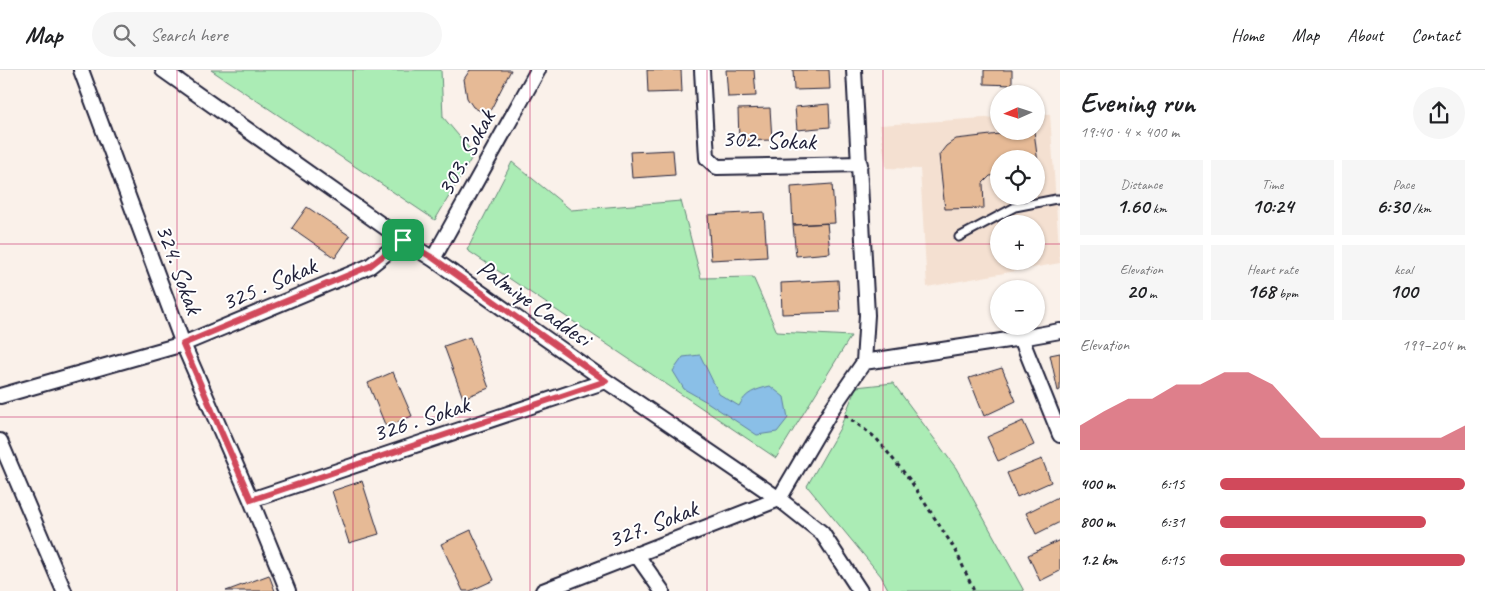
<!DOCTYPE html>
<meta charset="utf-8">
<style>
:root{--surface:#fff;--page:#f6f6f6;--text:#202124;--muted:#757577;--line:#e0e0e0;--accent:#d1495b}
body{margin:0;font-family:Caveat,sans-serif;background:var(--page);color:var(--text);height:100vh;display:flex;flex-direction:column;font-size:19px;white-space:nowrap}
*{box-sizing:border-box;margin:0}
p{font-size:16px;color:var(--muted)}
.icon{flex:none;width:28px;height:28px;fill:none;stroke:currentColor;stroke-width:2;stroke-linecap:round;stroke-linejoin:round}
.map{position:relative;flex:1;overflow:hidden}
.drawer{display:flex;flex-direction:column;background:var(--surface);width:425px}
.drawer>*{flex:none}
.needle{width:32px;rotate:267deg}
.controls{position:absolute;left:990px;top:15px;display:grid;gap:10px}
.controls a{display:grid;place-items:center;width:55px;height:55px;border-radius:50%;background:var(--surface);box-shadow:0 1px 4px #0004;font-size:25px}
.pin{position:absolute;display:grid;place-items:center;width:42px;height:42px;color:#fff;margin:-21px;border-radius:10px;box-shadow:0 2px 8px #0006}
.round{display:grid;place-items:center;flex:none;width:52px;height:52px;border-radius:26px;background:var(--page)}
.summary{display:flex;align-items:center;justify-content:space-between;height:85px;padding:0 20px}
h1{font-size:28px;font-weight:700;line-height:38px}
.stats{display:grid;grid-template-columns:repeat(3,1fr);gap:8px;height:85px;padding:5px 20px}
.stats div{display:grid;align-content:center;border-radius:0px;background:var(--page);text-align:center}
.stats b{font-size:21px;font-weight:700}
.stats small{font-size:14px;font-weight:400}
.stats p{font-size:14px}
.chart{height:140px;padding:10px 20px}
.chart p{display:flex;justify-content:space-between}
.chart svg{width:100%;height:90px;margin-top:5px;fill:var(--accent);opacity:.7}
ul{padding:0 20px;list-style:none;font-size:16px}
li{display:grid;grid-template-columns:80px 60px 1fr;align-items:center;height:38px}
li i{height:12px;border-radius:6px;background:var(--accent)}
header{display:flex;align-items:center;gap:30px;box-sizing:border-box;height:70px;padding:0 25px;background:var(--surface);border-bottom:1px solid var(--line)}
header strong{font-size:24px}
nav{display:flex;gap:28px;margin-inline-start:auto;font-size:18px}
.search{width:350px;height:45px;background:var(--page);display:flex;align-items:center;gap:12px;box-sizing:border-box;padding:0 18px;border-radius:28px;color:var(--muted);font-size:19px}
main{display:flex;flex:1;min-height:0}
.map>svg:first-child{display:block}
.built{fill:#f4e0d1;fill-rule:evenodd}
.green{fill:#abecb5;stroke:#668778}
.water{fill:#8abfe7;stroke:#6080a2}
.building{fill:#e6ba96;stroke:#22223b}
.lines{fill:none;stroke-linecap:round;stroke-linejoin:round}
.lane-casing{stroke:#22223b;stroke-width:11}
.street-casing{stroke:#22223b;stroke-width:18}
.path{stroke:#22223b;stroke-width:3;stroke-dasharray:4 4;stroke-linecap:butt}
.lane{stroke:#fff;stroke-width:7}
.street{stroke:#fff;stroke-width:14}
.route-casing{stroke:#fff;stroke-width:10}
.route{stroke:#d1495b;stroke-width:6}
.grid{fill:none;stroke:#c2185b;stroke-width:1;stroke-opacity:0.55}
.labels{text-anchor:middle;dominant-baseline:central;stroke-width:4;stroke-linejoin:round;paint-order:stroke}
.street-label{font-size:25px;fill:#22223b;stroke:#fff}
</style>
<header>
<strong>Map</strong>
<div class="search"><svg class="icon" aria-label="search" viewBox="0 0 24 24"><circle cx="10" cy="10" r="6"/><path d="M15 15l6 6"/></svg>Search here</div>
<nav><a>Home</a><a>Map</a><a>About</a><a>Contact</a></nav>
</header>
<main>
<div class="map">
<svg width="1060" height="521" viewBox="0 0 1060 521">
<rect width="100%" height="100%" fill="#faf1ea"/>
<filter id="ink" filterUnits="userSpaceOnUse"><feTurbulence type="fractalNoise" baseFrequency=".02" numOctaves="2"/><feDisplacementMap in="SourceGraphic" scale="10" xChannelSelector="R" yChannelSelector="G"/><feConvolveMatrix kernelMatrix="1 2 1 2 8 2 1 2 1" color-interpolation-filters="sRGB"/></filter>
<g filter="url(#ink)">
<!-- built -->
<path class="built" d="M 1050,44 L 1060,193 L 927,217 L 920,99 L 886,98 L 880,55 L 999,47 L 999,61 L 1036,61 L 1036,45 ZM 999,89 L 1036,89 L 1036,126 L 999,126 ZM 999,154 L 1036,154 L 1036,191 L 999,191 Z"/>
<!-- green -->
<path class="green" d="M 211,0 L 441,0 L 443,47 L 474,84 L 435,150 Z
M 512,92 L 571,140 L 681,131 L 701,208 L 753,207 L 777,262 L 851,266 L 776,388 L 467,180 Z
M 893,313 L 956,398 L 1024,521 L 889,521 L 881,506 L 807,416 L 840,358 L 856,317 Z"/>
<!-- water -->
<path class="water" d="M 700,285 L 719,324 L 739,336 C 746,322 755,320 770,316 L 784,327 L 788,348 L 777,362 L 757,365 L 707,332 L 684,319 L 673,301 L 683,287 Z"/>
<!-- building -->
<path class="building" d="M 470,0 L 511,0 L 488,45 L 473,37 L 467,28 L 464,9 Z
M 647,0 L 681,0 L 682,22 L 648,23 Z
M 726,0 L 754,0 L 756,26 L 728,27 Z
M 793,0 L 829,0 L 830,19 L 794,20 Z
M 984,0 L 1012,0 L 1012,15 L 984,14 Z
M 829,34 L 830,57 L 797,60 L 795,37 Z
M 770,38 L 772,70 L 739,71 L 738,39 Z
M 1026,61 L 1034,61 L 1039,102 L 1036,102 L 1036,89 L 999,89 L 999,105 L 990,106 L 983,113 L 984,138 L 945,139 L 939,85 L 946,76 L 956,69 Z
M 673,80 L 675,105 L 632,108 L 630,82 Z
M 832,114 L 835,153 L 793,155 L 791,117 Z
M 307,137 L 350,166 L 335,188 L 292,158 Z
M 764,142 L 767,187 L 711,190 L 708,145 Z
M 827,153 L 830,183 L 796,186 L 793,155 Z
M 838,210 L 840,242 L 782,244 L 781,213 Z
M 470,267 L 489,318 L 463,328 L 444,276 Z
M 1060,283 L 1060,320 L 1058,321 L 1050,285 Z
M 1002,298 L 1016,331 L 984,346 L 969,308 Z
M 393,302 L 412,346 L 386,357 L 368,313 Z
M 1023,351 L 1034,375 L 998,391 L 987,367 Z
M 1042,389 L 1051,412 L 1017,427 L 1007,403 Z
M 362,411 L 379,464 L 349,473 L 332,421 Z
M 1058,427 L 1060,430 L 1060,452 L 1036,464 L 1026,443 Z
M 471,460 L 494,510 L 470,521 L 463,521 L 441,474 Z
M 1060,470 L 1060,501 L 1040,511 L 1028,485 Z
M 269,505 L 275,521 L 226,521 Z"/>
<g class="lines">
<!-- lane casing -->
<g class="lane-casing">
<path id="lane" d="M 959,167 L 1015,137 L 1056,129 L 1060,129"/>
</g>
<!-- street casing -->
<g class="street-casing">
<path id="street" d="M 81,0 L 183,274 L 251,430 L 288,521
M 163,0 L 403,170 L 433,189 L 606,311 L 779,429 L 822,463 L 860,521
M 702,0 L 707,88 L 717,97 L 860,94
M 433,189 L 538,0
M 1021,268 L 1060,365
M 864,292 L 1021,268 L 1060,261
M 0,326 L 183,274 L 370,196 L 403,170
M 0,371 L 64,521
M 251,430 L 606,311
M 636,484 L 662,521
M 543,521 L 779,429 L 833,337 L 864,292 L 867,245 L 854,0"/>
</g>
<!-- path -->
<path class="path" d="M 845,345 L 876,368 L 910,410 L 956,481 L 974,521"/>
<!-- lane -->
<use href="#lane" class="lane"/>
<!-- street -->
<use href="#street" class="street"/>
</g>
</g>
<g class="lines" filter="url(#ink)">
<!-- route casing -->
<g class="route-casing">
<path id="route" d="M 403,170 L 433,188 L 606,311 L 251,430 L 183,274 L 370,196 Z"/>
</g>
<!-- route -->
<use href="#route" class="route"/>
</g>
<!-- grid -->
<path class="grid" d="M 177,0 L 177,521M 353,0 L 353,521M 530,0 L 530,521M 707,0 L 707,521M 883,0 L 883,521M 0,174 L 999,174M 1036,174 L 1060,174M 0,347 L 1060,347"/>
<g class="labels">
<!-- street labels -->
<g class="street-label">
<text transform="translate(769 70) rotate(2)">302. Sokak</text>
<text transform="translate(466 83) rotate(-61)">303. Sokak</text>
<text transform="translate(179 199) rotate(70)">324. Sokak</text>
<text transform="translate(269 214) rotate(-23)">325 . Sokak</text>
<text transform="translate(534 233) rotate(35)">Palmiye Caddesi</text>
<text transform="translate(421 349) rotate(-18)">326 . Sokak</text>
<text transform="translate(653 454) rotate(-21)">327. Sokak</text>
</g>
</g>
</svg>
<div class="controls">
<a><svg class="needle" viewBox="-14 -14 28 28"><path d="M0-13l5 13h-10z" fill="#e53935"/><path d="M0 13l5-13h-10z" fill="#757577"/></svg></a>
<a><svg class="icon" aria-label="locate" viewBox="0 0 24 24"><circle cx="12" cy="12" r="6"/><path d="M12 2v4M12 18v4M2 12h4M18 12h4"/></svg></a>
<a>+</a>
<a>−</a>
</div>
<div class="pin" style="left:403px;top:170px;background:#1e9e55"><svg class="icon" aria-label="arrive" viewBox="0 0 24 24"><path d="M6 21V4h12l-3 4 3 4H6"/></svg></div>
</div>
<section class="drawer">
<div class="summary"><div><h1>Evening run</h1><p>19:40 · 4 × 400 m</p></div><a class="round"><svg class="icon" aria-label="share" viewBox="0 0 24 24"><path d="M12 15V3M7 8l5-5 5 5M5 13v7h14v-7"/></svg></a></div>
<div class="stats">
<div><p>Distance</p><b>1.60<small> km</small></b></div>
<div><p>Time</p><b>10:24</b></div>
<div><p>Pace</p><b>6:30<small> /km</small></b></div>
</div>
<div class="stats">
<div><p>Elevation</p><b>20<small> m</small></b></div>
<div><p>Heart rate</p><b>168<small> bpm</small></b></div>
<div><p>kcal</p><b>100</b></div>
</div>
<div class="chart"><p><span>Elevation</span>199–204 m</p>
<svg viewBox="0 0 160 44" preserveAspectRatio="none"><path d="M0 44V32L10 25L20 19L30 19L40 12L50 12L60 6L70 6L80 12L90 25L100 38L110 38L120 38L130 38L140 38L150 38L160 32V44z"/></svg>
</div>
<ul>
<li><b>400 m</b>6:15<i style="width:100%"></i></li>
<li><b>800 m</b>6:31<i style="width:84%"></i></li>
<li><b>1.2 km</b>6:15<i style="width:100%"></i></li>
</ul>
</section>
</main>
